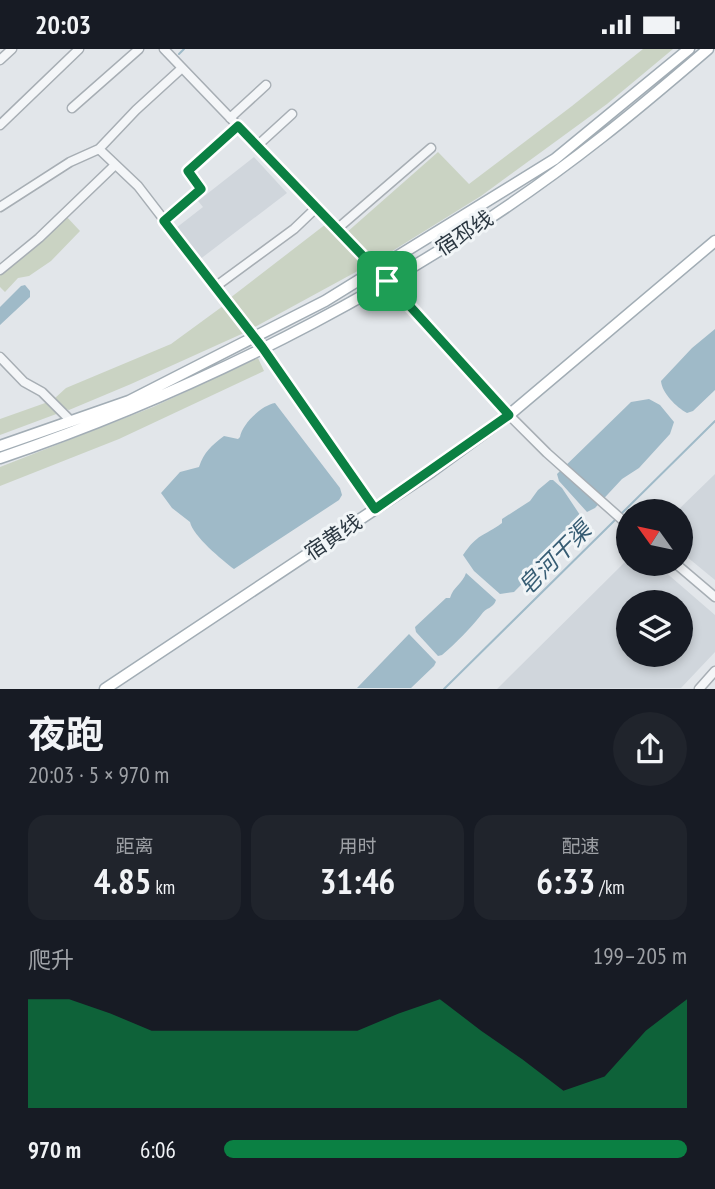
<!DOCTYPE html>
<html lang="zh">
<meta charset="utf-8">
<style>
:root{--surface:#171b24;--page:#20242c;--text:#f1f3f6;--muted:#9ea1a6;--accent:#0b8043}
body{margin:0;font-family:"PT Sans Narrow","Noto Sans SC",sans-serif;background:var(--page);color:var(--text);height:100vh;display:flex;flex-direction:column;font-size:26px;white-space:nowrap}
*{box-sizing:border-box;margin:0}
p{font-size:23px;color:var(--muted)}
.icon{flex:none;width:38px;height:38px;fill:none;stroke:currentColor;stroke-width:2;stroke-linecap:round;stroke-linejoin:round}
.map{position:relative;height:640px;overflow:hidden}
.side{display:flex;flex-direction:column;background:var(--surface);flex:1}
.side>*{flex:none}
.needle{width:46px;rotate:303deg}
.buttons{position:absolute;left:616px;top:450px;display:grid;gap:14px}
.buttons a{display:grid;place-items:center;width:77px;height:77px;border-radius:50%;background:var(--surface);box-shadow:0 4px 10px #0003;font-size:35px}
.pin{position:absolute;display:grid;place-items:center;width:60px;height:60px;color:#fff;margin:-30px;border-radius:14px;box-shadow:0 4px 10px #0006}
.round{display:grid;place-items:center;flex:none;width:74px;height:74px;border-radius:37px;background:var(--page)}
.summary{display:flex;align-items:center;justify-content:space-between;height:119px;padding:0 28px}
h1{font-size:38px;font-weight:700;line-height:52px}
.figures{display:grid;grid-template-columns:repeat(3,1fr);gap:10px;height:119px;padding:7px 28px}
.figures div{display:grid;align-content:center;border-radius:18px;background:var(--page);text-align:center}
.figures b{font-size:35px;font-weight:700}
.figures small{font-size:19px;font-weight:400}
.figures p{font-size:19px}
.chart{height:196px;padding:14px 28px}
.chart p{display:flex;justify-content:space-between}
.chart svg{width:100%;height:126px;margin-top:7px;fill:var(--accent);opacity:.7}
ul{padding:0 28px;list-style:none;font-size:23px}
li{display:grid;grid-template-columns:112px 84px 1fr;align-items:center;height:52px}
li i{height:18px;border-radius:9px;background:var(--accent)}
.status{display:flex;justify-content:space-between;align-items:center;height:49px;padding:0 35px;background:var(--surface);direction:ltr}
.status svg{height:19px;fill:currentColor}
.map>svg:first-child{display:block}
.built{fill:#d0d6dc;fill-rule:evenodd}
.green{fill:#cad3c3}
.water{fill:#9fbac8}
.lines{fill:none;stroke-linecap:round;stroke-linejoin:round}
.stream{stroke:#9fbac8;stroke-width:2}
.minor-casing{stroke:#a7aeb4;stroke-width:11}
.major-casing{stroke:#a2adb5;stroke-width:13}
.minor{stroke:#f4f6f8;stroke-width:8}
.major{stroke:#fff;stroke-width:10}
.route-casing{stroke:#fff;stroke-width:14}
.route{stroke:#0b8043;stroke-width:9}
.labels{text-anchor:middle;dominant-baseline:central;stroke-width:6;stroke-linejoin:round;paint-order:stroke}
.street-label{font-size:21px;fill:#2b3741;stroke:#f1f5f7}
.water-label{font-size:23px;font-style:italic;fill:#365c73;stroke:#f1f5f7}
</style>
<div class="status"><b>20:03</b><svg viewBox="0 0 49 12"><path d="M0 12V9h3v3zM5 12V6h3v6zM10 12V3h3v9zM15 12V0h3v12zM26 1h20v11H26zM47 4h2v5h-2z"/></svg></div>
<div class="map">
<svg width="715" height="640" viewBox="0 0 715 640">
<rect width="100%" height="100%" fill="#e2e6ea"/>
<!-- built -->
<path class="built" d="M 254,108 L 287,144 L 199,211 L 176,179 L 203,158 L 198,152 Z
M 715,425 L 715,531 L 681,503 L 681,462 L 677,462 Z
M 628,510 L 628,514 L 656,515 L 715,566 L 715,603 L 681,639 L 497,640 ZM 628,553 L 681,553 L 681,606 L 628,606 Z"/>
<!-- green -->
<path class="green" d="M 643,0 L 673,0 L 607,55 L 481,147 L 381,209 L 372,210 L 346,184 L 438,103 L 469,135 L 572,57 Z
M 65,166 L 80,182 L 51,212 L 29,227 L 18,229 L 5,243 L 0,238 L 0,224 Z
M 326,175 L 365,218 L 253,279 L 230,249 Z
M 223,257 L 246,283 L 131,335 L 69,361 L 63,359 L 55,349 L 66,339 L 171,295 Z
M 258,309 L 264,322 L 119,390 L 0,437 L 0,418 L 153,358 Z
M 48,353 L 59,364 L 0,386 L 0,370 Z"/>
<!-- water -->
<path class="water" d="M 25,236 L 30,242 L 30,248 L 0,276 L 0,258 L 21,237 Z
M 715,280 L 715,341 L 693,362 L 687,364 C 676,358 662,344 661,332 L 692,299 Z
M 649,350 L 660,356 L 674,373 L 670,385 L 639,419 L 622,430 L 595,459 L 587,463 L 559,432 L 557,425 L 631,353 Z
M 275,354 L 340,439 L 342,446 L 339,451 L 234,520 C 222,511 193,487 190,473 L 172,459 L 161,444 L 180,423 L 199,418 C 204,403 211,397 224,387 L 238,390 L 240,388 C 242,375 262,356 275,354 Z
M 550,431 L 553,431 L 562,439 L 584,472 L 514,543 L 500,545 L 474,522 L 463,506 C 478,484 483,488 502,474 L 502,470 L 530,452 L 538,441 Z
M 466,524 L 496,551 C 493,560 486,558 481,566 C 469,581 457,593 442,606 L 438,607 L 416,583 L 415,578 L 446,549 L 450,549 C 453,538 463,534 466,524 Z
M 409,585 L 436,613 L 434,617 L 411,639 L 357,639 Z"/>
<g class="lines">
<!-- stream -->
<path class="stream" d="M 179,5 L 184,0
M 622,464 L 715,372
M 444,640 L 615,471"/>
<!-- minor casing -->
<g class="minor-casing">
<path id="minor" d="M 164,0 L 387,232 L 509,366 L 547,404 L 628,476
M 0,11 L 12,0
M 72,59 L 139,0
M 230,69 L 266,36
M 0,76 L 79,0
M 257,97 L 292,65
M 99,100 L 136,61 L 182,19
M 0,158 L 70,113 L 99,100 L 138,137 L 262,298 L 375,460
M 165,172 L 201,140 L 188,122 L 238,77
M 337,180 L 431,99
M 0,221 L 39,189 L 115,116
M 215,238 L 294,180 L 316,159
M 0,308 L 24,333 L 42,343 L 71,372
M 675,514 L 715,548
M 699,640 L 715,622"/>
</g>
<!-- major casing -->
<g class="major-casing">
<path id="major" d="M 0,397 L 129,352 L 325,252 L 555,110 L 689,0
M 0,409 C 209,338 428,225 602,88 C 638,60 673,30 708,0
M 105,640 L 431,423 L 509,366 L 715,192"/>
</g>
<!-- minor -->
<use href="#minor" class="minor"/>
<!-- major -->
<use href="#major" class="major"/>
</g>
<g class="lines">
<!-- route casing -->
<g class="route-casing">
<path id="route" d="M 238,77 L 387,232 L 509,366 L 375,460 L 262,298 L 164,172 L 201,140 L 188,122 Z"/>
</g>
<!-- route -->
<use href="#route" class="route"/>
</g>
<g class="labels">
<!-- street labels -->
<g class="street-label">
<text transform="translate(464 184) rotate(-33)">宿邳线</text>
<text transform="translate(333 488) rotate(-34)">宿黄线</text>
</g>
<!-- water labels -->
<g class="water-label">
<text transform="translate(554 509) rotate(-45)">皂河干渠</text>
</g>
</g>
</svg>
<div class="buttons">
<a><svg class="needle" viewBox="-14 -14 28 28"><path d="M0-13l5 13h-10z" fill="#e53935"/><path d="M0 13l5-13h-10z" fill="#9ea1a6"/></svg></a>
<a><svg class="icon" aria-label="layers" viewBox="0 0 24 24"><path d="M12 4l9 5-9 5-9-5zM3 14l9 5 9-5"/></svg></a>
</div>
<div class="pin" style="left:387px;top:232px;background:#1e9e55"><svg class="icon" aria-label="arrive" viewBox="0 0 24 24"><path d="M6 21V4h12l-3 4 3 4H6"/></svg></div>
</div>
<section class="side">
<div class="summary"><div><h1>夜跑</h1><p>20:03 · 5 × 970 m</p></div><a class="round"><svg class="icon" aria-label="share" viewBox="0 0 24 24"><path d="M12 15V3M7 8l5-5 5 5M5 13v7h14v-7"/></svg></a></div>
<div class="figures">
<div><p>距离</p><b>4.85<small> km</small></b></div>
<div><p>用时</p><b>31:46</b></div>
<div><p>配速</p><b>6:33<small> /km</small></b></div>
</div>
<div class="chart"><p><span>爬升</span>199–205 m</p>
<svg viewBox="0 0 160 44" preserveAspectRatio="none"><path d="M0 44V6L10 6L20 11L30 17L40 17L50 17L60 17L70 17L80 17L90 11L100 6L110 17L120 27L130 38L140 33L150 17L160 6V44z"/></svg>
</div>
<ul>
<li><b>970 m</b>6:06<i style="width:100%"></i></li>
</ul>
</section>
